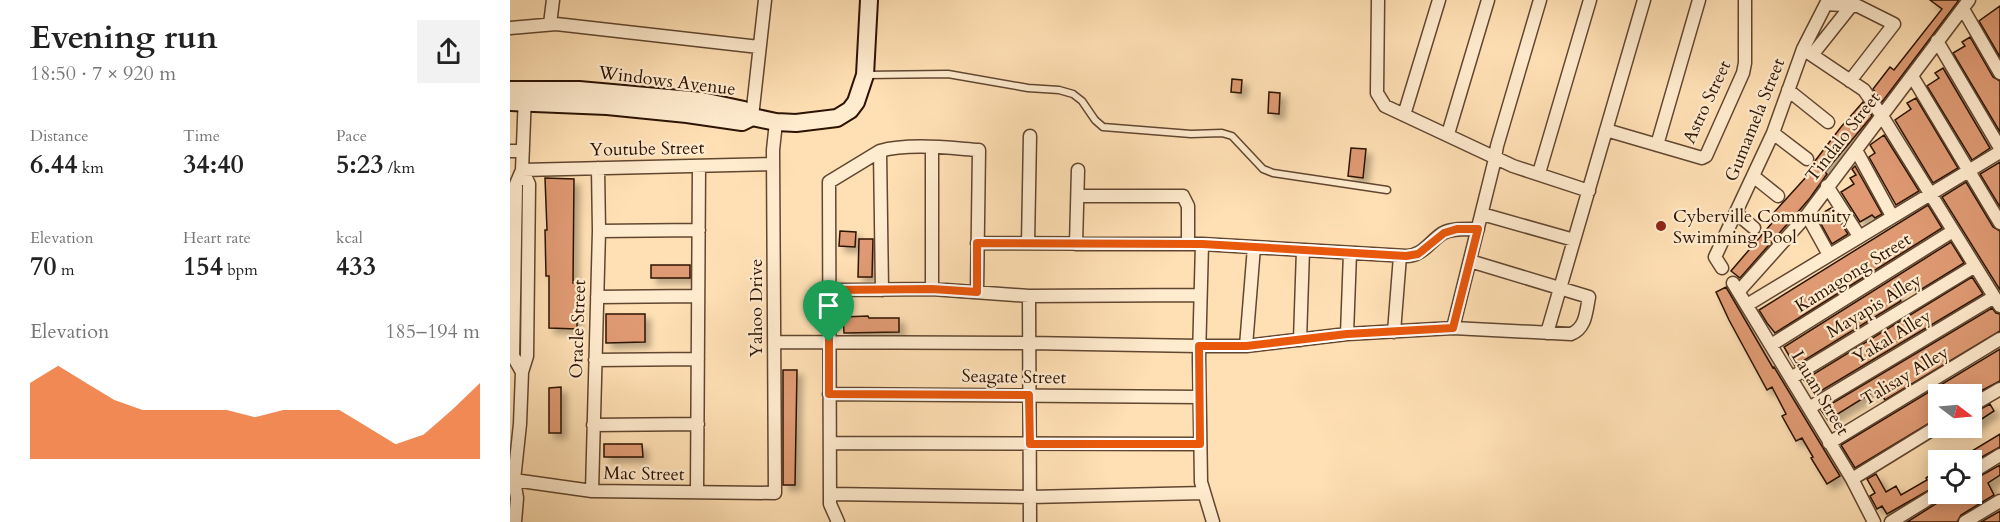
<!DOCTYPE html>
<meta charset="utf-8">
<style>
:root{--surface:#fff;--page:#f2f2f2;--text:#222;--muted:#767676;--accent:#ea580c}
body{margin:0;font-family:Cardo,serif;background:var(--page);color:var(--text);height:100vh;display:flex;flex-direction:column;font-size:22px;white-space:nowrap}
*{box-sizing:border-box;margin:0}
p{font-size:20px;color:var(--muted)}
.icon{flex:none;width:33px;height:33px;fill:none;stroke:currentColor;stroke-width:2;stroke-linecap:round;stroke-linejoin:round}
.map{position:relative;flex:1;overflow:hidden}
.sheet{display:flex;flex-direction:column;background:var(--surface);width:510px}
.sheet>*{flex:none}
.needle{width:39px;rotate:106deg}
.controls{position:absolute;left:1418px;top:384px;display:grid;gap:12px}
.controls a{display:grid;place-items:center;width:54px;height:54px;border-radius:0px;background:var(--surface);box-shadow:0 3px 15px #0003;font-size:30px}
.pin{position:absolute;display:grid;place-items:center;width:51px;height:51px;color:#fff;margin:-62px -26px;border-radius:50% 50% 50% 0;rotate:-45deg;box-shadow:0 0 6px #0007}
.pin .icon{rotate:45deg}
.round{display:grid;place-items:center;flex:none;width:63px;height:63px;border-radius:0px;background:var(--page)}
.summary{display:flex;align-items:center;justify-content:space-between;height:102px;padding:0 30px}
h1{font-size:33px;font-weight:700;line-height:45px}
.figures{display:grid;grid-template-columns:repeat(3,1fr);gap:9px;height:102px;padding:6px 30px}
.figures div{display:grid;align-content:center}
.figures b{font-size:26px;font-weight:700}
.figures small{font-size:16px;font-weight:400}
.figures p{font-size:16px}
.chart{height:168px;padding:12px 30px}
.chart p{display:flex;justify-content:space-between}
.chart svg{width:100%;height:108px;margin-top:6px;fill:var(--accent);opacity:.7}
main{display:flex;flex:1;min-height:0}
.map>svg:first-child{display:block}
.building{fill:#df9a73;stroke:#2c1304;stroke-width:1.5;filter:url(#shadow)}
.lines{fill:none;stroke-linecap:round;stroke-linejoin:round}
.lane-casing{stroke:#614630;stroke-width:9}
.street-casing{stroke:#614630;stroke-width:15}
.secondary-casing{stroke:#2c1304;stroke-width:20}
.lane{stroke:#ffebce;stroke-width:6}
.street{stroke:#ffebce;stroke-width:12}
.secondary{stroke:#ffebce;stroke-width:16}
.route-casing{stroke:#fff;stroke-width:12}
.route{stroke:#ea580c;stroke-width:8}
.poi-dot{fill:#8f2418;stroke:#ffebce;stroke-width:2}
.labels{text-anchor:middle;dominant-baseline:central;stroke-width:4.5;stroke-linejoin:round;paint-order:stroke}
.street-label{font-size:18px;fill:#2c1304;stroke:#ffebce}
.poi-label{font-size:18px;fill:#2c1304;stroke:#ffebce;text-anchor:start}
</style>
<main>
<section class="sheet">
<div class="summary"><div><h1>Evening run</h1><p>18:50 · 7 × 920 m</p></div><a class="round"><svg class="icon" aria-label="share" viewBox="0 0 24 24"><path d="M12 15V3M7 8l5-5 5 5M5 13v7h14v-7"/></svg></a></div>
<div class="figures">
<div><p>Distance</p><b>6.44<small> km</small></b></div>
<div><p>Time</p><b>34:40</b></div>
<div><p>Pace</p><b>5:23<small> /km</small></b></div>
</div>
<div class="figures">
<div><p>Elevation</p><b>70<small> m</small></b></div>
<div><p>Heart rate</p><b>154<small> bpm</small></b></div>
<div><p>kcal</p><b>433</b></div>
</div>
<div class="chart"><p><span>Elevation</span>185–194 m</p>
<svg viewBox="0 0 160 44" preserveAspectRatio="none"><path d="M0 44V13L10 6L20 13L30 20L40 24L50 24L60 24L70 24L80 27L90 24L100 24L110 24L120 31L130 38L140 34L150 24L160 13V44z"/></svg>
</div>
</section>
<div class="map">
<svg width="1490" height="522" viewBox="0 0 1490 522">
<defs>
<filter id="shadow"><feDropShadow dx="5.5" dy="5.5" stdDeviation="3" flood-color="#0004"/></filter>
</defs>
<rect width="100%" height="100%" fill="#ffe0b4"/>
<filter id="stains"><feTurbulence type="fractalNoise" baseFrequency=".00333" numOctaves="4"/><feColorMatrix values="0 0 0 0 .2 0 0 0 0 .09 0 0 0 0 .02 0 0 0 .5 -.17"/></filter>
<radialGradient id="worn" r=".72"><stop offset=".6" stop-color="#630" stop-opacity="0"/><stop offset="1" stop-color="#630" stop-opacity=".3"/></radialGradient>
<!-- building -->
<path class="building" d="M 1420,0 L 1449,0 L 1372,102 L 1363,89 L 1380,67 L 1384,70 L 1432,9 Z
M 1490,6 L 1490,57 L 1469,21 Z
M 1460,37 L 1483,77 L 1490,81 L 1490,132 L 1443,53 L 1455,46 L 1452,42 Z
M 1433,68 L 1480,148 L 1462,160 L 1417,86 L 1429,78 L 1425,73 Z
M 722,79 L 732,80 L 731,93 L 721,92 Z
M 759,92 L 770,93 L 769,114 L 758,113 Z
M 1406,98 L 1448,168 L 1423,183 L 1385,120 L 1401,109 L 1397,103 Z
M 1353,102 L 1362,116 L 1315,172 L 1317,174 L 1300,198 L 1230,278 L 1221,271 L 1262,223 L 1258,219 L 1297,176 L 1295,174 L 1331,127 Z
M 1374,135 L 1409,191 L 1386,205 L 1359,157 L 1365,153 L 1360,145 Z
M 841,148 L 856,149 L 853,178 L 838,176 Z
M 1490,162 L 1490,207 L 1470,174 Z
M 1345,166 L 1372,214 L 1365,218 L 1362,215 L 1350,222 L 1331,192 L 1344,184 L 1340,178 L 1346,175 L 1342,169 Z
M 35,178 L 64,179 L 63,283 L 67,283 L 67,329 L 39,328 L 39,276 L 36,276 L 35,230 L 37,230 Z
M 1456,182 L 1483,227 L 1490,231 L 1490,290 L 1432,197 Z
M 1418,205 L 1432,228 L 1265,333 L 1257,323 L 1249,310 Z
M 1321,208 L 1338,234 L 1322,244 L 1310,222 L 1317,218 L 1314,212 Z
M 330,231 L 346,232 L 345,247 L 329,246 Z
M 349,239 L 363,239 L 362,277 L 348,277 Z
M 1441,242 L 1454,263 L 1407,292 L 1401,281 L 1385,292 L 1391,301 L 1285,366 L 1274,347 Z
M 141,265 L 180,265 L 180,278 L 141,278 Z
M 1462,277 L 1473,294 L 1304,395 L 1294,380 Z
M 1216,287 L 1263,368 L 1264,367 L 1330,476 L 1317,484 L 1301,458 L 1303,457 L 1292,438 L 1286,441 L 1272,416 L 1276,414 L 1262,387 L 1257,390 L 1219,320 L 1206,292 Z
M 1482,308 L 1486,313 L 1490,314 L 1490,331 L 1375,400 L 1368,389 L 1318,420 L 1311,410 Z
M 96,314 L 135,314 L 135,342 L 96,343 Z
M 358,316 L 359,318 L 389,318 L 389,332 L 334,333 L 333,317 Z
M 1490,349 L 1490,381 L 1461,396 L 1461,394 L 1428,394 L 1428,418 L 1345,468 L 1331,445 Z
M 273,370 L 287,370 L 285,485 L 273,485 Z
M 51,387 L 51,433 L 39,433 L 39,388 Z
M 1480,404 L 1484,411 L 1461,426 L 1461,414 Z
M 1490,434 L 1490,447 L 1461,463 L 1461,460 L 1447,460 Z
M 94,444 L 132,444 L 133,457 L 94,457 Z
M 1490,465 L 1490,475 L 1478,483 L 1484,495 L 1451,515 L 1447,522 L 1397,522 L 1432,500 L 1436,494 L 1461,494 L 1461,481 Z
M 1428,470 L 1428,485 L 1377,514 L 1372,506 L 1367,509 L 1360,496 L 1365,493 L 1357,479 L 1366,474 L 1376,492 L 1386,486 L 1391,495 L 1417,480 L 1416,478 Z
M 1490,511 L 1490,522 L 1471,522 Z"/>
<g class="lines">
<!-- lane casing -->
<g class="lane-casing">
<path id="lane" d="M 355,75 L 438,74 L 518,88 L 549,90 L 563,94 L 572,101 L 585,120 L 593,127 L 681,134 L 712,133 L 722,136 L 753,169 L 763,173 L 877,190"/>
</g>
<!-- street casing -->
<g class="street-casing">
<path id="street" d="M 868,0 L 867,93 L 875,106 L 1003,166 L 1079,191
M 1453,9 L 1490,73
M 40,24 L 43,0
M 0,28 L 46,24 L 249,47
M 1427,41 L 1490,148
M 1293,49 L 1354,90 L 1372,116 L 1490,306
M 1302,55 L 1341,6
M 1402,76 L 1490,223
M 1278,90 L 1318,122
M 894,115 L 929,0
M 242,117 L 255,0
M 1096,130 L 1192,158 L 1196,156 L 1233,73 L 1235,63 L 1235,0
M 1263,133 L 1297,159
M 938,134 L 978,0
M 1147,145 L 1189,0
M 1346,150 L 1382,216
M 0,151 L 13,151
M 370,151 L 372,290
M 12,170 L 263,164
M 1029,173 L 1080,0
M 1243,176 L 1268,196
M 1317,186 L 1349,236
M 568,196 L 673,196 L 678,206 L 678,244
M 1226,213 L 1244,228
M 972,214 L 1064,240
M 1297,215 L 1319,255
M 89,231 L 189,230
M 467,243 L 692,244 L 896,256 C 913,256 920,241 933,233 C 943,228 957,229 968,229
M 518,243 L 520,136
M 566,244 L 568,170
M 692,244 L 689,358 L 691,482 L 703,522
M 1212,268 L 1205,257 L 1263,133 L 1293,49 L 1316,4 L 1348,6 L 1384,24 L 1340,81
M 1223,283 L 1342,479 L 1364,522
M 422,289 L 422,147
M 319,290 L 422,289 L 519,296 L 690,295
M 1229,291 L 1297,215 L 1459,0
M 519,296 L 520,522
M 87,297 L 188,296
M 1237,305 L 1490,152
M 943,328 L 984,163 L 987,146 L 1030,0
M 884,332 L 890,256
M 1037,333 L 1134,0
M 837,334 L 840,253
M 790,340 L 793,250
M 264,342 L 519,343 L 689,346 L 736,346 L 837,334 L 943,328 L 1061,334 C 1076,328 1076,312 1079,297 L 960,261
M 1261,345 L 1443,231
M 736,346 L 744,247
M 85,360 L 188,359
M 12,372 L 3,356 L 6,184 L 12,170 L 15,95
M 1281,378 L 1465,266
M 319,394 L 689,397
M 1461,406 L 1490,389
M 1299,408 L 1484,297
M 83,425 L 188,424
M 320,443 L 690,444
M 1319,443 L 1490,339
M 1461,473 L 1490,455
M 1342,479 L 1428,426
M 4,480 L 82,491 L 265,493 L 263,150 L 266,122
M 82,491 L 89,231 L 88,168
M 187,492 L 189,166
M 320,494 L 520,497 L 694,493
M 5,522 L 7,498 L 4,480 L 10,424 L 12,372 L 17,356 L 19,184 L 12,170
M 328,522 L 320,504 L 319,182 L 370,151 C 399,143 439,148 469,150 L 467,292
M 1381,522 L 1428,493
M 1455,522 L 1490,501"/>
</g>
<!-- secondary casing -->
<g class="secondary-casing">
<path id="secondary" d="M 0,90 L 69,90 L 192,101 L 234,110 L 242,117 L 266,122 L 286,123 L 327,118 L 340,110 L 346,102 L 355,75 L 359,0
M 0,102 L 97,106 L 177,114 L 232,122 L 242,117"/>
</g>
<!-- lane -->
<use href="#lane" class="lane"/>
<!-- street -->
<use href="#street" class="street"/>
<!-- secondary -->
<use href="#secondary" class="secondary"/>
</g>
<g class="lines">
<!-- route casing -->
<g class="route-casing">
<path id="route" d="M 947,229 L 968,229 L 943,328 L 837,334 L 736,346 L 689,346 L 690,444 L 520,444 L 519,395 L 319,394 L 319,290 L 422,289 L 467,292 L 467,243 L 692,244 L 896,256 L 908,254 L 934,233 Z"/>
</g>
<!-- route -->
<use href="#route" class="route"/>
</g>
<!-- markers -->
<circle class="poi-dot" cx="1151" cy="226" r="6"/>
<g class="labels">
<!-- street labels -->
<g class="street-label">
<text transform="translate(157 81) rotate(7)">Windows Avenue</text>
<text transform="translate(1197 102) rotate(-65)">Astro Street</text>
<text transform="translate(1245 120) rotate(-68)">Gumamela Street</text>
<text transform="translate(1333 137) rotate(-52)">Tindalo Street</text>
<text transform="translate(137 149) rotate(-1)">Youtube Street</text>
<text transform="translate(1343 273) rotate(-32)">Kamagong Street</text>
<text transform="translate(1364 306) rotate(-31)">Mayapis Alley</text>
<text transform="translate(246 308) rotate(-90)">Yahoo Drive</text>
<text transform="translate(68 329) rotate(-88)">Oracle Street</text>
<text transform="translate(1382 337) rotate(-31)">Yakal Alley</text>
<text transform="translate(1395 376) rotate(-31)">Talisay Alley</text>
<text transform="translate(504 377) rotate(1)">Seagate Street</text>
<text transform="translate(1310 393) rotate(59)">Lauan Street</text>
<text transform="translate(134 474) rotate(1)">Mac Street</text>
</g>
<!-- poi labels -->
<g class="poi-label">
<text x="1163" y="216">Cyberville Community<tspan x="1163" dy="21">Swimming Pool</tspan></text>
</g>
</g>
<rect width="100%" height="100%" filter="url(#stains)"/>
<rect width="100%" height="100%" fill="url(#worn)"/>
</svg>
<div class="controls">
<a><svg class="needle" viewBox="-14 -14 28 28"><path d="M0-13l5 13h-10z" fill="#e53935"/><path d="M0 13l5-13h-10z" fill="#767676"/></svg></a>
<a><svg class="icon" aria-label="locate" viewBox="0 0 24 24"><circle cx="12" cy="12" r="6"/><path d="M12 2v4M12 18v4M2 12h4M18 12h4"/></svg></a>
</div>
<div class="pin" style="left:319px;top:342px;background:#1e9e55"><svg class="icon" aria-label="arrive" viewBox="0 0 24 24"><path d="M6 21V4h12l-3 4 3 4H6"/></svg></div>
</div>
</main>
